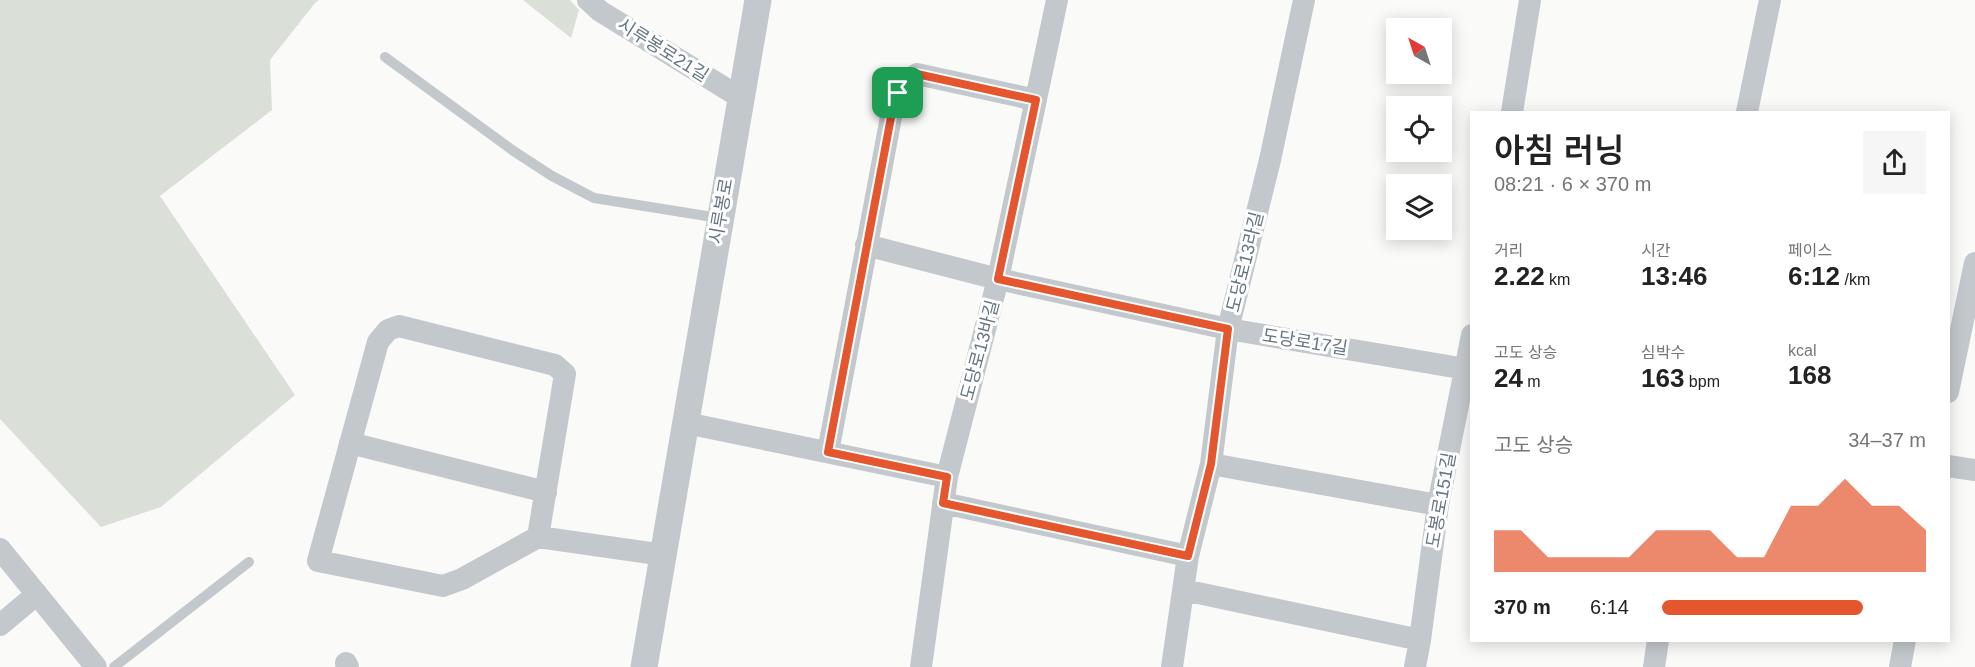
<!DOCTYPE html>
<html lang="ko">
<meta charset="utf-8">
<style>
:root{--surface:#fff;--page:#f6f6f6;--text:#222;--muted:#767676;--accent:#e4572e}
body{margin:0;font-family:Arial,"Noto Sans KR",sans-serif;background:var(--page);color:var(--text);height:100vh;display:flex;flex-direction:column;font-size:22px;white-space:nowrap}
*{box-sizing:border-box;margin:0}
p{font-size:20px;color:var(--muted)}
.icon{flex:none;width:33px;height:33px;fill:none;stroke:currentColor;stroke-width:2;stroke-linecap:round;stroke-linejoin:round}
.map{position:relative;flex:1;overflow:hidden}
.sheet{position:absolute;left:1470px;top:111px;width:480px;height:531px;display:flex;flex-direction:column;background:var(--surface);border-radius:0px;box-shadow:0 3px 15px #0003}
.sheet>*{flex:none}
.needle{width:39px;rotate:321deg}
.fabs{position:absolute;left:1386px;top:18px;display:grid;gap:12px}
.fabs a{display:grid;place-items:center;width:66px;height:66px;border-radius:0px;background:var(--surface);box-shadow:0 3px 15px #0003;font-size:30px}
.pin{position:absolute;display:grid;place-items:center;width:51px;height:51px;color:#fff;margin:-26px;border-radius:12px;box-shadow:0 3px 9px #0006}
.round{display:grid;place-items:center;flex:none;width:63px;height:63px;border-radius:0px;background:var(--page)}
.overview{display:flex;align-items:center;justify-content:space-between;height:102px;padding:0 24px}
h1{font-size:33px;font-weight:600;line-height:45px}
.metrics{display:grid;grid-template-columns:repeat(3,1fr);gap:9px;height:102px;padding:6px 24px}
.metrics div{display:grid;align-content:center}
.metrics b{font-size:26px;font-weight:600}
.metrics small{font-size:16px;font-weight:400}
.metrics p{font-size:16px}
.chart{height:168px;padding:12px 24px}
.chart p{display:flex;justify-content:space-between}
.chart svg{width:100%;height:108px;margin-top:6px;fill:var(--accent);opacity:.7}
ul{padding:0 24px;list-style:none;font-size:20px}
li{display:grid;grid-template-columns:96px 72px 1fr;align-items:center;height:45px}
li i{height:15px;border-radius:8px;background:var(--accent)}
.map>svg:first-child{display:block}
.green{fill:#dadfd7}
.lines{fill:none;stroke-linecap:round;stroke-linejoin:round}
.service{stroke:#c3c8cc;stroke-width:10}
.minor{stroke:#c3c8cc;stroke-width:22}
.tertiary{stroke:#c3c8cc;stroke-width:27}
.route-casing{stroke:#fff;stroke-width:12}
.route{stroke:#e4572e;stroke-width:8}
.labels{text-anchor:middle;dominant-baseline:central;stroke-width:6;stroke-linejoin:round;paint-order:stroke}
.street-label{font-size:18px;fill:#657683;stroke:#fff}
</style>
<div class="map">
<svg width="1975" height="667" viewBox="0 0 1975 667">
<rect width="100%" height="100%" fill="#fafaf8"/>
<!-- green -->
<path class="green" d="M 0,0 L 319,0 L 315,3 L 270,60 L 272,110 L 160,196 L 295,395 L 161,507 L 101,527 L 0,419 Z
M 523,0 L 570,0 L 579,10 L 571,38 Z"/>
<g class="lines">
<!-- service -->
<path class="service" d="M 385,57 L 515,152 L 552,176 L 594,198 L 719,218
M 114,667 L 249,562"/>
<!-- minor -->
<path class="minor" d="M 588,0 L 600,11 L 741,98
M 1512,112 L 1530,0
M 1747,112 L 1770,0
M 866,245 L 998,279 L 1228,329 L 1472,370
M 1948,392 L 1975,263
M 686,423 L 947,477
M 350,443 L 546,492
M 828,452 L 892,112 C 897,95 901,83 917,74 L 1036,100
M 1211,464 L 1438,505
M 1948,466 L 1975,470
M 943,503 L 1188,556
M 538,537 L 565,374 L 555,365 L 399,326 L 388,330 L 378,342 L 318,561 L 443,586 L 462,579 L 538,537 L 664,555
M 0,549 L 96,667
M 1184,590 L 1420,640
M 0,625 L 37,594
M 346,663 L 348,667
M 921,667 L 947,477 L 998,279 L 1057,0
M 1172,667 L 1188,556 L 1211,464 L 1228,329 L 1270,160 L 1304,0
M 1415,667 L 1420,640 L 1438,505 L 1472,335
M 1654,667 L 1658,640
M 1900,667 L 1905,640"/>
<!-- tertiary -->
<path class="tertiary" d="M 644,667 L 758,0"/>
</g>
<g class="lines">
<!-- route casing -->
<g class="route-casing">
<path id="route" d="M 917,74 L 1036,100 L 998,279 L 1228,329 L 1211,464 L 1188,556 L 943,503 L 947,477 L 828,452 L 892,112 C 897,95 901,83 917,74 Z"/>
</g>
<!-- route -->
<use href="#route" class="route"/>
</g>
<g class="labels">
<!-- street labels -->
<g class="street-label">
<text transform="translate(663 50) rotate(32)">시루봉로21길</text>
<text transform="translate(721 211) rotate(-80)">시루봉로</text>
<text transform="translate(1245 262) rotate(-76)">도당로13라길</text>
<text transform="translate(1305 342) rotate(9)">도당로17길</text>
<text transform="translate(980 350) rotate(-75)">도당로13바길</text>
<text transform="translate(1441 500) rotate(-80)">도봉로151길</text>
</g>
</g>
</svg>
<div class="fabs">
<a><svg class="needle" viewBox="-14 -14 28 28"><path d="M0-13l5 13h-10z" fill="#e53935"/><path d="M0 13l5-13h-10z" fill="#767676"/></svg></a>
<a><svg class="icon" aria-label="locate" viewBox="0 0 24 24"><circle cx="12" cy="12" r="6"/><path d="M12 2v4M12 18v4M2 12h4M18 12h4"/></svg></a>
<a><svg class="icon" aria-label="layers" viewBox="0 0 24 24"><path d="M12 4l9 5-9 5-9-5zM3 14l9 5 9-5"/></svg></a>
</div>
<div class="pin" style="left:898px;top:93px;background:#1e9e55"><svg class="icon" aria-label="arrive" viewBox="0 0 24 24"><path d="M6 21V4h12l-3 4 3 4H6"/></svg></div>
<section class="sheet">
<div class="overview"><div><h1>아침 러닝</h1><p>08:21 · 6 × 370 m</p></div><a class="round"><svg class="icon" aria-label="share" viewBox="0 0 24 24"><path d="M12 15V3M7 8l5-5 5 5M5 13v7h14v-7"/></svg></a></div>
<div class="metrics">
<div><p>거리</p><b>2.22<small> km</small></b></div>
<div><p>시간</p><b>13:46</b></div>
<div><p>페이스</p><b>6:12<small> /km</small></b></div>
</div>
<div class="metrics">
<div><p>고도 상승</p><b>24<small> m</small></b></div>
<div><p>심박수</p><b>163<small> bpm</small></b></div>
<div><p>kcal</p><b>168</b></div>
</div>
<div class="chart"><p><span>고도 상승</span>34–37 m</p>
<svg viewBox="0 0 160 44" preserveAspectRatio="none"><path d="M0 44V27L10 27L20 38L30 38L40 38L50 38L60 27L70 27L80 27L90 38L100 38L110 17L120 17L130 6L140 17L150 17L160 27V44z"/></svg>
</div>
<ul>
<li><b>370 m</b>6:14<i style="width:76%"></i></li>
</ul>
</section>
</div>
